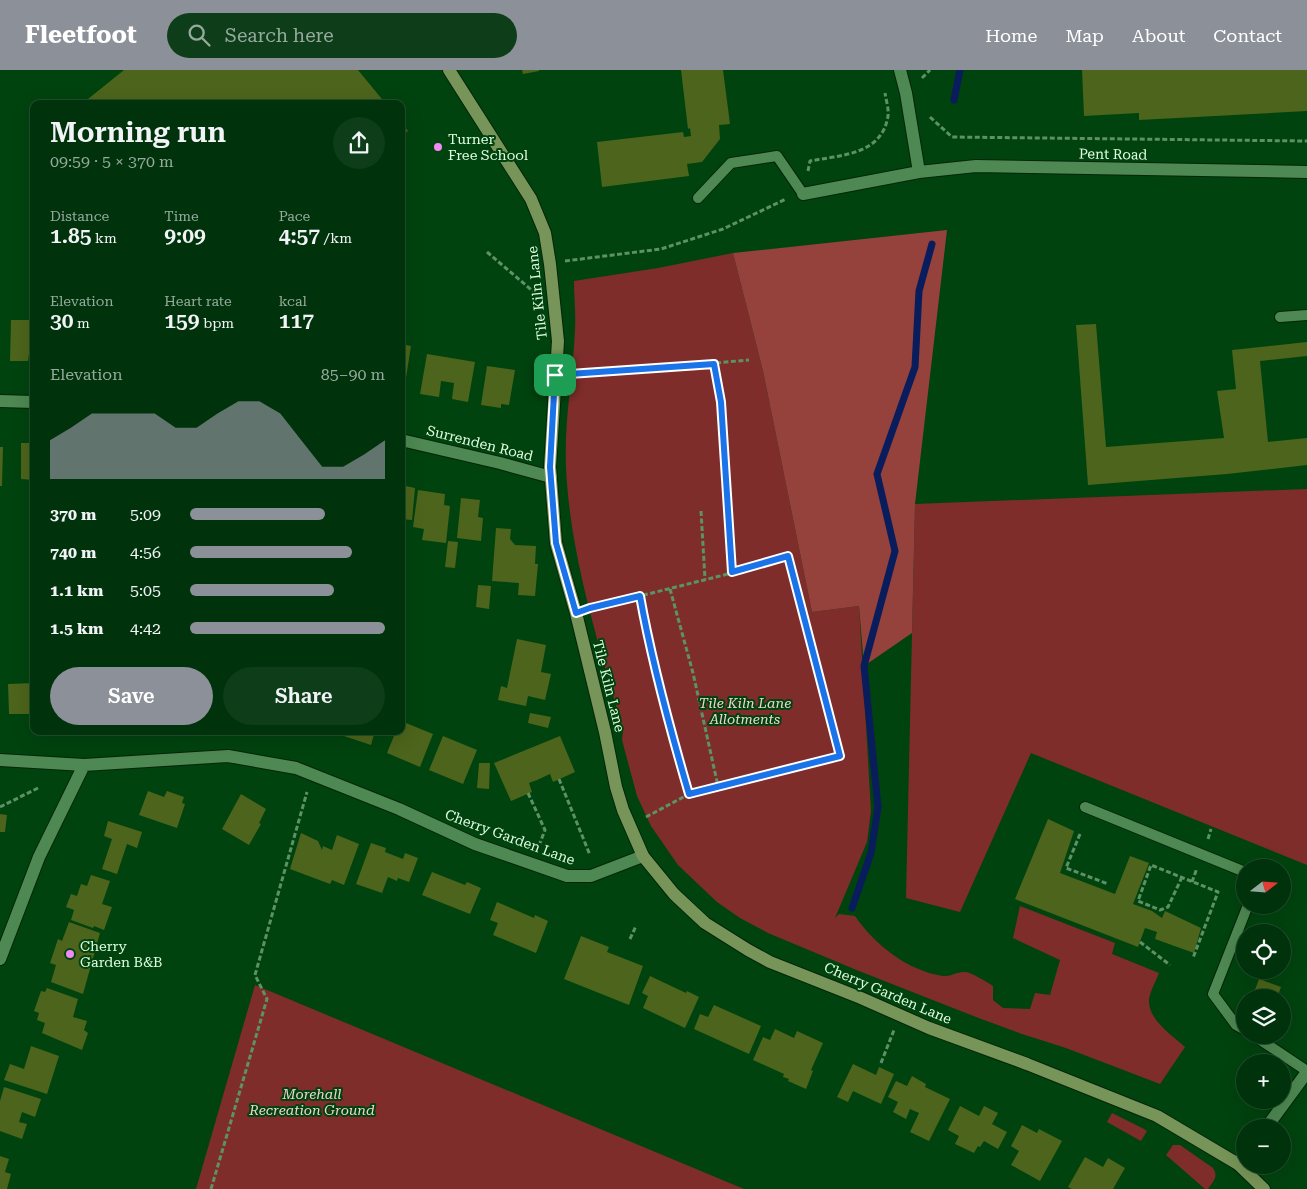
<!DOCTYPE html>
<meta charset="utf-8">
<style>
:root{--surface:#00320b;--page:#0e3e19;--text:#f1f3f6;--muted:#95aa9d;--line:#224d2c;--accent:#8c9099}
body{margin:0;font-family:"Roboto Serif",serif;background:var(--page);color:var(--text);height:100vh;display:flex;flex-direction:column;font-size:19px;white-space:nowrap}
*{box-sizing:border-box;margin:0}
p{font-size:16px;color:var(--muted)}
.icon{flex:none;width:28px;height:28px;fill:none;stroke:currentColor;stroke-width:2;stroke-linecap:round;stroke-linejoin:round}
.map{position:relative;flex:1;overflow:hidden}
.details{position:absolute;left:30px;top:30px;width:375px;height:635px;display:flex;flex-direction:column;background:var(--surface);border-radius:10px;box-shadow:0 5px 20px #0002,0 0 0 1px var(--line)}
.details>*{flex:none}
.needle{width:32px;rotate:73deg}
.buttons{position:absolute;left:1236px;top:789px;display:grid;gap:10px}
.buttons a{display:grid;place-items:center;width:55px;height:55px;border-radius:50%;background:var(--surface);box-shadow:0 5px 20px #0002,0 0 0 1px var(--line);font-size:25px}
.pin{position:absolute;display:grid;place-items:center;width:42px;height:42px;color:#fff;margin:-21px;border-radius:10px;box-shadow:0 2px 8px #0006}
.round{display:grid;place-items:center;flex:none;width:52px;height:52px;border-radius:26px;background:var(--page)}
.summary{display:flex;align-items:center;justify-content:space-between;height:85px;padding:0 20px}
h1{font-size:28px;font-weight:600;line-height:38px}
.figures{display:grid;grid-template-columns:repeat(3,1fr);gap:8px;height:85px;padding:5px 20px}
.figures div{display:grid;align-content:center}
.figures b{font-size:21px;font-weight:600}
.figures small{font-size:14px;font-weight:400}
.figures p{font-size:14px}
.chart{height:140px;padding:10px 20px}
.chart p{display:flex;justify-content:space-between}
.chart svg{width:100%;height:90px;margin-top:5px;fill:var(--accent);opacity:.7}
.action{display:flex;gap:10px;margin-top:auto;padding:10px 20px}
.action a{flex:1;height:58px;border-radius:30px;background:var(--accent);color:#fff;font-size:20px;font-weight:600;line-height:58px;text-align:center}
.action a+a{background:var(--page);color:var(--text)}
ul{padding:0 20px;list-style:none;font-size:16px}
li{display:grid;grid-template-columns:80px 60px 1fr;align-items:center;height:38px}
li i{height:12px;border-radius:6px;background:var(--accent)}
header{display:flex;align-items:center;gap:30px;box-sizing:border-box;height:70px;padding:0 25px;background:var(--accent);color:#fff}
header strong{font-size:24px}
nav{display:flex;gap:28px;margin-inline-start:auto;font-size:18px}
.search{width:350px;height:45px;background:var(--page);display:flex;align-items:center;gap:12px;box-sizing:border-box;padding:0 18px;border-radius:28px;color:var(--muted);font-size:19px}
.map>svg:first-child{display:block}
.green{fill:#7f2d2a}
.forest{fill:#95413c}
.lines{fill:none;stroke-linecap:round;stroke-linejoin:round}
.stream{stroke:#091c5b;stroke-width:7}
.building{fill:#4c641b}
.lane-casing{stroke:#062509;stroke-width:12}
.street-casing{stroke:#062509;stroke-width:14}
.secondary-casing{stroke:#062509;stroke-width:14}
.path{stroke:#5d9166;stroke-width:3;stroke-dasharray:5 2.5;stroke-linecap:butt}
.lane{stroke:#4e8852;stroke-width:10}
.street{stroke:#4e8852;stroke-width:12}
.secondary{stroke:#779558;stroke-width:12}
.route-casing{stroke:#fff;stroke-width:10}
.route{stroke:#1a73e8;stroke-width:6}
.poi-dot{fill:#f08bf5;stroke:#00430f;stroke-width:2}
.labels{text-anchor:middle;dominant-baseline:central;stroke-width:4;stroke-linejoin:round;paint-order:stroke}
.poi-label{font-size:14px;fill:#e0fee0;stroke:#00430f;text-anchor:start}
.street-label{font-size:14px;fill:#e0fee0;stroke:#00430f}
.park-label{font-size:14px;font-style:italic;fill:#efd5d2;stroke:#00430f}
</style>
<header>
<strong>Fleetfoot</strong>
<div class="search"><svg class="icon" aria-label="search" viewBox="0 0 24 24"><circle cx="10" cy="10" r="6"/><path d="M15 15l6 6"/></svg>Search here</div>
<nav><a>Home</a><a>Map</a><a>About</a><a>Contact</a></nav>
</header>
<div class="map">
<svg width="1307" height="1119" viewBox="0 0 1307 1119">
<rect width="100%" height="100%" fill="#00430f"/>
<!-- green -->
<path class="green" d="M 733,183 L 763,301 L 812,542 L 859,536 L 871,741 L 867,772 L 835,848 L 839,844 L 855,846 C 875,875 908,901 943,906 C 950,907 958,901 966,902 C 972,903 987,912 993,916 L 993,930 L 1003,938 L 1030,939 L 1035,923 L 1050,925 L 1060,890 L 1013,868 L 1020,836 L 1115,873 L 1112,884 L 1159,903 C 1156,911 1150,921 1149,930 C 1148,950 1172,965 1185,977 L 1160,1014 L 1066,978 L 1022,964 L 976,947 L 859,901 L 768,863 L 740,848 L 717,832 L 678,795 L 651,756 L 637,726 L 622,670 L 623,660 C 599,574 570,487 566,397 C 564,351 573,306 575,260 C 576,244 574,227 574,211 L 658,198 Z
M 1307,419 L 1307,795 L 1031,683 L 960,842 L 906,828 L 915,434 Z
M 255,915 L 744,1119 L 196,1119 Z
M 1112,1043 L 1144,1059 L 1147,1061 L 1141,1071 L 1107,1052 Z
M 1173,1075 L 1180,1075 L 1213,1098 C 1219,1107 1213,1111 1208,1119 L 1205,1119 L 1166,1085 Z"/>
<!-- forest -->
<path class="forest" d="M 947,160 L 915,434 L 912,563 L 864,596 L 859,536 L 812,542 L 763,301 L 733,183 Z"/>
<g class="lines">
<!-- stream -->
<path class="stream" d="M 954,30 L 960,0
M 852,838 L 871,783 L 878,737 L 864,596 L 895,481 L 877,404 L 915,297 L 919,221 L 932,174"/>
</g>
<!-- building -->
<path class="building" d="M 124,0 L 358,0 L 386,34 L 92,34 L 88,29 Z
M 522,0 L 539,0 L 539,1 L 523,4 Z
M 681,0 L 723,0 L 730,54 L 719,55 L 720,69 L 702,92 L 687,94 L 689,106 L 602,117 L 597,72 L 683,62 L 684,67 L 691,66 L 690,58 L 688,59 Z
M 1082,0 L 1307,0 L 1307,41 L 1139,50 L 1139,43 L 1084,46 Z
M 401,52 L 408,61 L 401,66 Z
M 11,250 L 34,250 L 34,284 L 29,284 L 28,291 L 10,291 Z
M 1096,254 L 1106,377 L 1224,368 L 1217,321 L 1236,319 L 1232,280 L 1307,272 L 1307,286 L 1260,291 L 1268,372 L 1307,368 L 1307,395 L 1227,404 L 1088,415 L 1076,255 Z
M 401,274 L 411,276 L 405,314 L 401,314 Z
M 427,284 L 475,292 L 468,332 L 452,329 L 454,313 L 441,311 L 439,327 L 420,324 Z
M 487,296 L 515,300 L 509,335 L 501,334 L 501,338 L 481,335 Z
M 21,373 L 34,373 L 34,410 L 21,409 Z
M 0,377 L 3,377 L 2,416 L 0,416 Z
M 401,415 L 415,418 L 412,450 L 401,449 Z
M 418,420 L 445,424 L 444,435 L 450,436 L 446,473 L 422,470 L 424,459 L 413,457 Z
M 461,428 L 480,430 L 478,447 L 483,448 L 481,471 L 457,468 Z
M 496,458 L 511,459 L 510,469 L 515,475 L 536,476 L 535,494 L 538,494 L 535,526 L 518,525 L 519,513 L 492,511 Z
M 448,471 L 458,472 L 455,498 L 445,497 Z
M 478,515 L 491,516 L 489,539 L 476,537 Z
M 517,569 L 546,575 L 541,602 L 551,604 L 545,630 L 528,626 L 526,636 L 498,630 L 501,616 L 507,618 Z
M 34,613 L 34,644 L 9,644 L 8,614 Z
M 530,643 L 551,647 L 548,658 L 528,653 Z
M 401,651 L 433,664 L 420,697 L 387,683 L 396,661 L 401,661 Z
M 329,661 L 375,661 L 371,675 Z
M 443,666 L 477,680 L 463,714 L 429,700 Z
M 560,666 L 575,702 L 553,712 L 550,704 L 537,710 L 529,713 L 532,722 L 511,731 L 494,693 Z
M 479,693 L 490,693 L 489,719 L 477,718 Z
M 148,721 L 164,727 L 167,721 L 184,727 L 182,733 L 185,734 L 177,758 L 139,745 Z
M 241,724 L 266,739 L 259,753 L 261,754 L 249,775 L 222,759 Z
M 0,744 L 7,745 L 5,762 L 0,762 Z
M 1048,749 L 1074,761 L 1060,803 L 1115,824 L 1130,786 L 1149,793 L 1133,834 L 1152,841 L 1162,848 L 1165,841 L 1201,858 L 1194,883 L 1155,869 L 1157,862 L 1145,858 L 1138,877 L 1015,829 Z
M 108,751 L 142,762 L 137,778 L 127,774 L 117,804 L 102,799 L 112,769 L 104,766 Z
M 301,763 L 318,771 L 322,780 L 323,776 L 332,780 L 337,765 L 359,774 L 344,815 L 332,810 L 330,814 L 290,799 Z
M 371,773 L 386,778 L 385,782 L 403,789 L 405,783 L 418,788 L 409,812 L 398,808 L 397,811 L 388,807 L 382,823 L 356,814 Z
M 432,802 L 465,815 L 467,812 L 481,818 L 470,844 L 422,825 Z
M 91,805 L 110,811 L 102,834 L 112,837 L 104,860 L 94,856 L 93,858 L 71,850 L 74,840 L 66,837 L 71,824 L 77,826 L 81,814 L 87,816 Z
M 497,832 L 534,848 L 535,845 L 548,851 L 536,883 L 493,865 L 498,853 L 490,850 Z
M 69,852 L 100,863 L 83,924 L 51,912 L 56,895 L 50,893 L 58,869 L 62,871 Z
M 581,866 L 609,877 L 607,882 L 643,896 L 629,935 L 564,909 Z
M 650,906 L 686,923 L 687,921 L 699,927 L 685,958 L 643,938 L 648,926 L 642,923 Z
M 1259,909 L 1281,917 L 1277,928 L 1252,928 Z
M 47,918 L 78,929 L 73,947 L 87,951 L 84,960 L 88,963 L 82,980 L 42,963 L 45,953 L 37,950 L 39,943 L 34,941 L 41,921 L 45,922 Z
M 714,935 L 761,956 L 749,984 L 694,959 L 700,944 L 708,947 Z
M 775,959 L 794,968 L 797,961 L 823,973 L 811,1000 L 813,1001 L 806,1019 L 788,1011 L 789,1009 L 783,1007 L 784,1004 L 753,990 L 763,967 L 770,970 Z
M 31,976 L 59,986 L 47,1024 L 4,1010 L 10,994 L 24,999 Z
M 853,994 L 876,1005 L 879,997 L 894,1004 L 881,1034 L 853,1021 L 848,1032 L 837,1027 Z
M 912,1006 L 926,1014 L 925,1017 L 950,1029 L 929,1071 L 910,1062 L 919,1043 L 910,1039 L 906,1049 L 893,1042 L 898,1032 L 888,1027 L 896,1011 L 907,1016 Z
M 4,1017 L 41,1029 L 35,1047 L 22,1042 L 19,1052 L 27,1054 L 22,1069 L 0,1061 L 0,1031 Z
M 960,1036 L 979,1046 L 984,1036 L 998,1043 L 992,1054 L 1007,1062 L 998,1079 L 984,1071 L 980,1077 L 978,1076 L 974,1083 L 955,1074 L 959,1066 L 948,1060 Z
M 1022,1055 L 1037,1063 L 1039,1059 L 1062,1071 L 1040,1111 L 1011,1095 L 1019,1081 L 1011,1076 Z
M 0,1086 L 9,1089 L 5,1102 L 11,1104 L 7,1119 L 0,1119 Z
M 1085,1087 L 1103,1097 L 1108,1088 L 1125,1098 L 1113,1119 L 1072,1119 L 1068,1117 Z"/>
<g class="lines">
<!-- lane casing -->
<g class="lane-casing">
<path id="lane" d="M 698,128 L 731,93 L 777,86 L 803,124
M 1280,247 L 1307,245
M 1085,737 L 1245,802
M 1245,960 L 1236,955 L 1213,924 L 1248,835
M 1253,965 L 1307,1001"/>
</g>
<!-- street casing -->
<g class="street-casing">
<path id="street" d="M 900,0 L 906,23 L 919,102
M 803,124 L 919,102 L 976,96 L 1307,102
M 0,331 L 34,332
M 401,370 L 500,393 L 551,407
M 0,690 L 84,695 L 228,686 L 296,698 L 399,739 L 475,774 L 567,806 L 591,806 L 643,786
M 0,889 L 39,787 L 84,695
M 1266,1058 L 1307,1002
M 1238,1094 L 1245,1084"/>
</g>
<!-- secondary casing -->
<g class="secondary-casing">
<path id="secondary" d="M 449,0 L 531,129 L 545,163 L 550,194 L 558,271 L 550,397 L 556,473 L 576,543 L 605,662 L 616,717 L 623,740 L 643,786 L 674,824 L 705,853 L 748,880 L 770,892 L 861,928 L 929,958 L 1027,994 L 1157,1046 L 1238,1094 L 1264,1119"/>
</g>
<!-- path -->
<path class="path" d="M 922,8 L 930,0
M 930,47 L 952,67 L 1307,71
M 808,101 L 810,91 C 841,85 882,85 888,46 C 889,39 886,30 885,23
M 487,182 L 535,223
M 565,191 L 661,179 L 723,159 L 786,129
M 574,305 L 749,290
M 701,441 L 705,509
M 670,519 L 693,603 L 718,716
M 640,527 C 652,593 670,659 689,724
M 592,538 L 732,503
M 559,709 L 590,785
M 528,723 L 545,760 L 540,773
M 0,737 L 38,718
M 646,747 L 689,724 L 840,686 L 788,486 L 732,503 L 721,333 L 714,294
M 1080,764 L 1066,798 L 1108,814
M 1208,769 L 1211,759
M 1182,807 L 1168,837 L 1160,840 L 1138,831 L 1151,795 L 1218,822 L 1193,888
M 1192,812 L 1197,798
M 630,869 L 636,856
M 1140,872 L 1170,895
M 881,993 L 894,960
M 211,1119 L 267,929 L 255,905 L 307,722"/>
<!-- lane -->
<use href="#lane" class="lane"/>
<!-- street -->
<use href="#street" class="street"/>
<!-- secondary -->
<use href="#secondary" class="secondary"/>
</g>
<g class="lines">
<!-- route casing -->
<g class="route-casing">
<path id="route" d="M 714,294 L 721,332 L 732,502 L 788,486 L 840,686 L 689,724 C 670,659 652,593 640,526 L 590,538 L 576,543 L 556,473 L 550,397 L 555,305 Z"/>
</g>
<!-- route -->
<use href="#route" class="route"/>
</g>
<!-- markers -->
<g class="poi-dot">
<circle cx="438" cy="77" r="5"/>
<circle cx="70" cy="884" r="5"/>
</g>
<g class="labels">
<!-- poi labels -->
<g class="poi-label">
<text x="448" y="69">Turner<tspan x="448" dy="16">Free School</tspan></text>
<text x="80" y="876">Cherry<tspan x="80" dy="16">Garden B&amp;B</tspan></text>
</g>
<!-- street labels -->
<g class="street-label">
<text transform="translate(1113 84) rotate(1)">Pent Road</text>
<text transform="translate(537 223) rotate(-96)">Tile Kiln Lane</text>
<text transform="translate(480 373) rotate(14)">Surrenden Road</text>
<text transform="translate(609 616) rotate(76)">Tile Kiln Lane</text>
<text transform="translate(510 767) rotate(20)">Cherry Garden Lane</text>
<text transform="translate(888 923) rotate(23)">Cherry Garden Lane</text>
</g>
<!-- park labels -->
<g class="park-label">
<text x="745" y="633">Tile Kiln Lane<tspan x="745" dy="16">Allotments</tspan></text>
<text x="312" y="1024">Morehall<tspan x="312" dy="16">Recreation Ground</tspan></text>
</g>
</g>
</svg>
<div class="buttons">
<a><svg class="needle" viewBox="-14 -14 28 28"><path d="M0-13l5 13h-10z" fill="#e53935"/><path d="M0 13l5-13h-10z" fill="#95aa9d"/></svg></a>
<a><svg class="icon" aria-label="locate" viewBox="0 0 24 24"><circle cx="12" cy="12" r="6"/><path d="M12 2v4M12 18v4M2 12h4M18 12h4"/></svg></a>
<a><svg class="icon" aria-label="layers" viewBox="0 0 24 24"><path d="M12 4l9 5-9 5-9-5zM3 14l9 5 9-5"/></svg></a>
<a>+</a>
<a>−</a>
</div>
<div class="pin" style="left:555px;top:305px;background:#1e9e55"><svg class="icon" aria-label="arrive" viewBox="0 0 24 24"><path d="M6 21V4h12l-3 4 3 4H6"/></svg></div>
<section class="details">
<div class="summary"><div><h1>Morning run</h1><p>09:59 · 5 × 370 m</p></div><a class="round"><svg class="icon" aria-label="share" viewBox="0 0 24 24"><path d="M12 15V3M7 8l5-5 5 5M5 13v7h14v-7"/></svg></a></div>
<div class="figures">
<div><p>Distance</p><b>1.85<small> km</small></b></div>
<div><p>Time</p><b>9:09</b></div>
<div><p>Pace</p><b>4:57<small> /km</small></b></div>
</div>
<div class="figures">
<div><p>Elevation</p><b>30<small> m</small></b></div>
<div><p>Heart rate</p><b>159<small> bpm</small></b></div>
<div><p>kcal</p><b>117</b></div>
</div>
<div class="chart"><p><span>Elevation</span>85–90 m</p>
<svg viewBox="0 0 160 44" preserveAspectRatio="none"><path d="M0 44V25L10 19L20 12L30 12L40 12L50 12L60 19L70 19L80 12L90 6L100 6L110 12L120 25L130 38L140 38L150 32L160 25V44z"/></svg>
</div>
<ul>
<li><b>370 m</b>5:09<i style="width:69%"></i></li>
<li><b>740 m</b>4:56<i style="width:83%"></i></li>
<li><b>1.1 km</b>5:05<i style="width:74%"></i></li>
<li><b>1.5 km</b>4:42<i style="width:100%"></i></li>
</ul>
<div class="action"><a>Save</a><a>Share</a></div>
</section>
</div>
